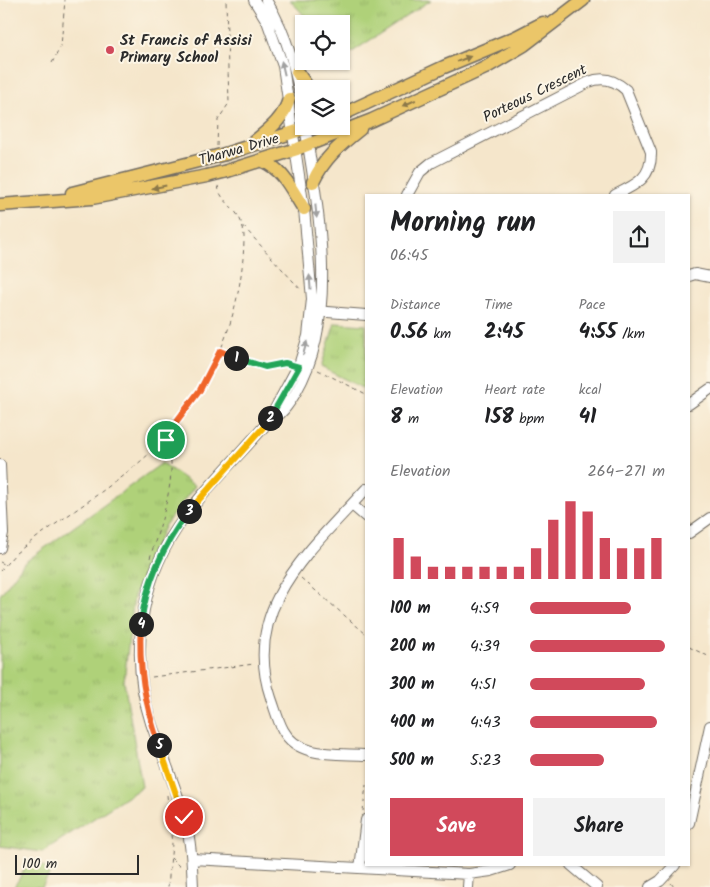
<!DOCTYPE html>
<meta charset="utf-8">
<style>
:root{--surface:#fff;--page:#f2f2f2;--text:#202124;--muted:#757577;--accent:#d1495b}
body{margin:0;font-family:Kalam,sans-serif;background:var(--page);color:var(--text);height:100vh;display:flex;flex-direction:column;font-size:19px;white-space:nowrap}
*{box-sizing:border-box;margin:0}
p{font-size:16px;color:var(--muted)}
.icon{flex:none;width:28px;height:28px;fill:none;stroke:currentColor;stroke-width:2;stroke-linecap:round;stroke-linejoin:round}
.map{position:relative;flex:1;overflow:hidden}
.side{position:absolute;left:365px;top:194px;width:325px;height:672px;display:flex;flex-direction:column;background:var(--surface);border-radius:0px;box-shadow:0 1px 4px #0004}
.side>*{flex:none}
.controls{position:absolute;left:295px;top:15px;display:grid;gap:10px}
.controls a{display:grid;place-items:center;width:55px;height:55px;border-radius:0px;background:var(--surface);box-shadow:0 1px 4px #0004;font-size:25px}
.scale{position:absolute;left:15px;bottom:12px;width:124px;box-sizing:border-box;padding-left:5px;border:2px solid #2b2b2b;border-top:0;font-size:14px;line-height:18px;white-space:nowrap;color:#2b2b2b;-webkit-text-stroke:4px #fcf5e5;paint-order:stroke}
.pin{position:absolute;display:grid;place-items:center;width:42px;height:42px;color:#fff;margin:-21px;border:2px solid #fff;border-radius:50%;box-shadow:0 1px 5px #0007}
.km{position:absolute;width:25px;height:25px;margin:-12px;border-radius:50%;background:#222;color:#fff;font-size:14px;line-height:25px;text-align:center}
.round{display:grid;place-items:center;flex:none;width:52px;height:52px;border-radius:0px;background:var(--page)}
.summary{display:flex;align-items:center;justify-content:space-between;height:85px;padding:0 25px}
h1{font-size:28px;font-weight:600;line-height:38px}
.figures{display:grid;grid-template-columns:repeat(3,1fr);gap:8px;height:85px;padding:5px 25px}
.figures div{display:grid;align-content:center}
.figures b{font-size:21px;font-weight:600}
.figures small{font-size:14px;font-weight:400}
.figures p{font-size:14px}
.chart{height:140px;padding:10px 25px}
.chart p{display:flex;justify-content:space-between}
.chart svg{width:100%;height:90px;margin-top:5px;stroke:var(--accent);stroke-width:6}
.button{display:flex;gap:10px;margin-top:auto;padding:10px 25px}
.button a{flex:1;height:58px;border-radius:0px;background:var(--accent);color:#fff;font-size:20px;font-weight:600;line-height:58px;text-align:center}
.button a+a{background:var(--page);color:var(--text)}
ul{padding:0 25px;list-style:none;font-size:16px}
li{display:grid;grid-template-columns:80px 60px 1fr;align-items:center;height:38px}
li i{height:12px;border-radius:6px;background:var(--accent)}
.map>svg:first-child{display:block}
.grass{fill:#afd179;stroke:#6d7e52}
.park{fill:url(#park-tufts);stroke:#6d7e52}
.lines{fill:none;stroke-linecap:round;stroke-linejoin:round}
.minor-casing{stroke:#726c63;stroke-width:12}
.major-casing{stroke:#726c63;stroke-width:15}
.path{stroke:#726c63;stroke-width:1;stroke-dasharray:4 4;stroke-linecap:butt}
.minor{stroke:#fff;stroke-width:10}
.major{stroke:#ebc669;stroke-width:12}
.major-bridge-casing{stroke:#726c63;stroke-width:15;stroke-linecap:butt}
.major-bridge{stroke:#ebc669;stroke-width:12}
.oneway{fill:#8b784a}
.oneway2{fill:#a0a0a0}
.split-1-casing{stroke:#fff;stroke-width:10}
.split-2-casing{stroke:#fff;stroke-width:10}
.split-3-casing{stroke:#fff;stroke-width:10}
.split-4-casing{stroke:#fff;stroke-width:10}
.split-5-casing{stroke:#fff;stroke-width:10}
.split-6-casing{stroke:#fff;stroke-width:10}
.split-1{stroke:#f0652b;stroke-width:6}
.split-2{stroke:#22a559;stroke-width:6}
.split-3{stroke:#f5b400;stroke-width:6}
.split-4{stroke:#22a559;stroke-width:6}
.split-5{stroke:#f0652b;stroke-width:6}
.split-6{stroke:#f5b400;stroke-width:6}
.poi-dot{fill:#d1495b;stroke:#fcf5e5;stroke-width:2}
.labels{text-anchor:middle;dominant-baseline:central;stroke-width:4;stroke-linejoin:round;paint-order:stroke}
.poi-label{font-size:15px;font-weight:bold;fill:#2b2b2b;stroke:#fcf5e5;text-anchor:start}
.street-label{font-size:15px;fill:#2b2b2b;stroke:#fcf5e5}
</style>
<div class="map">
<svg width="710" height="887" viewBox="0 0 710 887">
<defs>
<pattern id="park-tufts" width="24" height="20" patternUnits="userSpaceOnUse" patternTransform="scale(1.25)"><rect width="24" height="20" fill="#afd179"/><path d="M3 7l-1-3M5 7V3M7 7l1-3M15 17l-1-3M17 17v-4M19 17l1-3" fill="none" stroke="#97b469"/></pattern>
</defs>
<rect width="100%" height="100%" fill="#fcf5e5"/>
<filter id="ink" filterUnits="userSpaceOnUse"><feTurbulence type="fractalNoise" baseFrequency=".02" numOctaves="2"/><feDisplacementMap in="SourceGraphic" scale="10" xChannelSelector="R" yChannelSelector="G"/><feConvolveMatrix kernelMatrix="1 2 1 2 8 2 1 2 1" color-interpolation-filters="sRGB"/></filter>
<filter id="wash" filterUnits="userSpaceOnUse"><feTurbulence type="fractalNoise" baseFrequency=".0096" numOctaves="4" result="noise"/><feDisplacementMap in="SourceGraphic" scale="20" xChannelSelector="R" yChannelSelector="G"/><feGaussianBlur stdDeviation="1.12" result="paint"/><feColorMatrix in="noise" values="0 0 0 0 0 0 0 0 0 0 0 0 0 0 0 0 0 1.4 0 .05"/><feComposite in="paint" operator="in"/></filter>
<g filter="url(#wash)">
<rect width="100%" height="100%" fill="#f5e6cb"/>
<!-- grass -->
<path class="grass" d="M 31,859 L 51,871 L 42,887 L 14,887 Z"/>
<!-- park -->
<path class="park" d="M 290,0 L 431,0 L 343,58 L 341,56 L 341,24 L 312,24 Z
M 335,323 L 366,325 L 366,390 L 321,367 Z
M 162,463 L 195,486 L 165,525 L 134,596 L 124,681 L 142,787 L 42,852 L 0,846 L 0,595 L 24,563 Z"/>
</g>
<g filter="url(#ink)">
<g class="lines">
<!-- minor casing -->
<g class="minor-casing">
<path id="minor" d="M 254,0 L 267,21 L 283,66 L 304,209 L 312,299 L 308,336 L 300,362 L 268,422
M 266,0 C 289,37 297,75 304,117
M 407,195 L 420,172 L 431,163 L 589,82 C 603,76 615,80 626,90 L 651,152 C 652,178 636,185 615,195
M 689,276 L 695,274 L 710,277
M 315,311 L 366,315
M 689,404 L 710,389
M 0,465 L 3,533 L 0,548
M 366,489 C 312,549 240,607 271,698 C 275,709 278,721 283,730 C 298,759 339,753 366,755
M 352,505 L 366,517
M 689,533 L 710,518
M 689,823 L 710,726
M 192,859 L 469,874 L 491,871 L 510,865
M 571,865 L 597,887
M 360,868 L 366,820
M 193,887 C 192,863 191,839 184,816 C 175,785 162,754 151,723 C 130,659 139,585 177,528 C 203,490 238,457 268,422 C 281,416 289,404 296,392 C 340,317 318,208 305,126
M 468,887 L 469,874
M 650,887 L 660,881 L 675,865"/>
</g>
<!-- major casing -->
<g class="major-casing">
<path id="major" d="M 297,72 L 309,89
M 341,115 L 444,67 L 516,37 L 543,23
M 250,145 C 267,131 283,121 289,99
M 225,154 L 313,126
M 263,161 C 284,170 292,191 304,209
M 227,171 L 297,149 L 372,120 L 485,68 L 524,45 L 583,0
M 313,182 C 324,158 340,145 360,129
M 72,193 L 206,159
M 0,205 L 92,198 L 207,176"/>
</g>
<!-- path -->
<path class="path" d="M 52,63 L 61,46 L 65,0
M 217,146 L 218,120 L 229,103 L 226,0
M 243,226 L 302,291
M 220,351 L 234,358 L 265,367 L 288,364
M 318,370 L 366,394
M 150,558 C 159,527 182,470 165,438
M 0,562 L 4,564
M 0,571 L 16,553 C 60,519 109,490 150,453 C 208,399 242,319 244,240 C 245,207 219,205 218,185
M 301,578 L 366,634
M 689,647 L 710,657
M 152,677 L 254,664
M 167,795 L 172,844 L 168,887
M 363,811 L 366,785
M 171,858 L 182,869
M 671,883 L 674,887"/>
<!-- minor -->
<use href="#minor" class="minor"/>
<!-- major -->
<use href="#major" class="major"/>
<!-- major-bridge casing -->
<g class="major-bridge-casing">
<path id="major-bridge" d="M 206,159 L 225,154
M 207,176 L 227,171"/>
</g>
<!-- major-bridge -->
<use href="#major-bridge" class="major-bridge"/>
</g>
<!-- one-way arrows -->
<defs><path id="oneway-solid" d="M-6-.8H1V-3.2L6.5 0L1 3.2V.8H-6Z" transform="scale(1.25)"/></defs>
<g class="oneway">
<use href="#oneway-solid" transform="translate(464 59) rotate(-21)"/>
<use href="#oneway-solid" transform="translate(409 103) rotate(156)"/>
<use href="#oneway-solid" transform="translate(159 187) rotate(168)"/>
</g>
<g class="oneway2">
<use href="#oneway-solid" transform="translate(283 68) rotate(-103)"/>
<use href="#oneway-solid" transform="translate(316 211) rotate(84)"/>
<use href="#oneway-solid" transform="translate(310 282) rotate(-94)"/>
<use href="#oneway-solid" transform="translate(305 348) rotate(-74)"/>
</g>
</g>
<g class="lines" filter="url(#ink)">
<!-- split-1 casing -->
<g class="split-1-casing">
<path id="split-1" d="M 166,440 L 164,438 L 200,390 L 220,351 L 236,358"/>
</g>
<!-- split-2 casing -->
<g class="split-2-casing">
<path id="split-2" d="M 236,358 L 265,367 L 285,363 L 299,367 L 270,418"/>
</g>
<!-- split-3 casing -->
<g class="split-3-casing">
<path id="split-3" d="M 189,511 L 268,422 L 270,418"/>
</g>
<!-- split-4 casing -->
<g class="split-4-casing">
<path id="split-4" d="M 141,624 C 146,582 164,544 189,511"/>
</g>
<!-- split-5 casing -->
<g class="split-5-casing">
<path id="split-5" d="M 141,624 C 138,667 145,704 159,745"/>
</g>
<!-- split-6 casing -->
<g class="split-6-casing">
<path id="split-6" d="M 159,745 L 184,817"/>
</g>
<!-- split-1 -->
<use href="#split-1" class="split-1"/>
<!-- split-2 -->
<use href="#split-2" class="split-2"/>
<!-- split-3 -->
<use href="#split-3" class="split-3"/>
<!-- split-4 -->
<use href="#split-4" class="split-4"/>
<!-- split-5 -->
<use href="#split-5" class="split-5"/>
<!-- split-6 -->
<use href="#split-6" class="split-6"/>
</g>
<!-- markers -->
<circle class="poi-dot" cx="110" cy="50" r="5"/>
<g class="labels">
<!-- poi labels -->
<g class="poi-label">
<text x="120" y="41">St Francis of Assisi<tspan x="120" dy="17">Primary School</tspan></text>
</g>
<!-- street labels -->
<g class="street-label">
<text transform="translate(535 94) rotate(-26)">Porteous Crescent</text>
<text transform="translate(239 150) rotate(-16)">Tharwa Drive</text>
</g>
</g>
</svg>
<div class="controls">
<a><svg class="icon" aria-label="locate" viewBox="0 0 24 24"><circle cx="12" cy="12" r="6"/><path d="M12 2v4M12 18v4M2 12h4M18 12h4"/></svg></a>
<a><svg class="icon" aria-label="layers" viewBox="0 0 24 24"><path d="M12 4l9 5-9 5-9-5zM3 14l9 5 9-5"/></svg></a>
</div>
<div class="scale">100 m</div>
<div class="pin" style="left:166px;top:440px;background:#1e9e55"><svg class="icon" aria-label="arrive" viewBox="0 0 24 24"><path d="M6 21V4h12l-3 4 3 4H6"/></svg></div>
<div class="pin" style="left:184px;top:817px;background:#d93025"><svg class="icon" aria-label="check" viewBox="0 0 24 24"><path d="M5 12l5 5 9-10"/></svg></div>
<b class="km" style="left:236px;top:358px">1</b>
<b class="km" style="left:270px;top:418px">2</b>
<b class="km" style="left:189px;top:511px">3</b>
<b class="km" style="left:141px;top:624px">4</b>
<b class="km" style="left:159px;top:745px">5</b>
<section class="side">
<div class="summary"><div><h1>Morning run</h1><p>06:45</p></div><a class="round"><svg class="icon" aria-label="share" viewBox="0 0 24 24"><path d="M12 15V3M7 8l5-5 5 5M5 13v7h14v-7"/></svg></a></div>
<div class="figures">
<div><p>Distance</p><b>0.56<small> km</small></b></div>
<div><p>Time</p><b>2:45</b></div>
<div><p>Pace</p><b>4:55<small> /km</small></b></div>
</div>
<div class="figures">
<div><p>Elevation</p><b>8<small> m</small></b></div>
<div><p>Heart rate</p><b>158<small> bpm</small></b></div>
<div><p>kcal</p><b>41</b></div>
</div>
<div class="chart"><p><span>Elevation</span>264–271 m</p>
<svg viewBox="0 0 160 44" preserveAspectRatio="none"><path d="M5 44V24M15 44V33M25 44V38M35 44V38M45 44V38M55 44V38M65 44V38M75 44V38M85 44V29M95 44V15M105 44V6M115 44V11M125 44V24M135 44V29M145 44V29M155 44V24"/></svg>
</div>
<ul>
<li><b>100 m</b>4:59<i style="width:75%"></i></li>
<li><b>200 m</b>4:39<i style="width:100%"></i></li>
<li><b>300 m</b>4:51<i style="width:85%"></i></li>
<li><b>400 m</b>4:43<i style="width:94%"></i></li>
<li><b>500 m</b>5:23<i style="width:55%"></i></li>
</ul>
<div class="button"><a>Save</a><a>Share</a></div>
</section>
</div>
